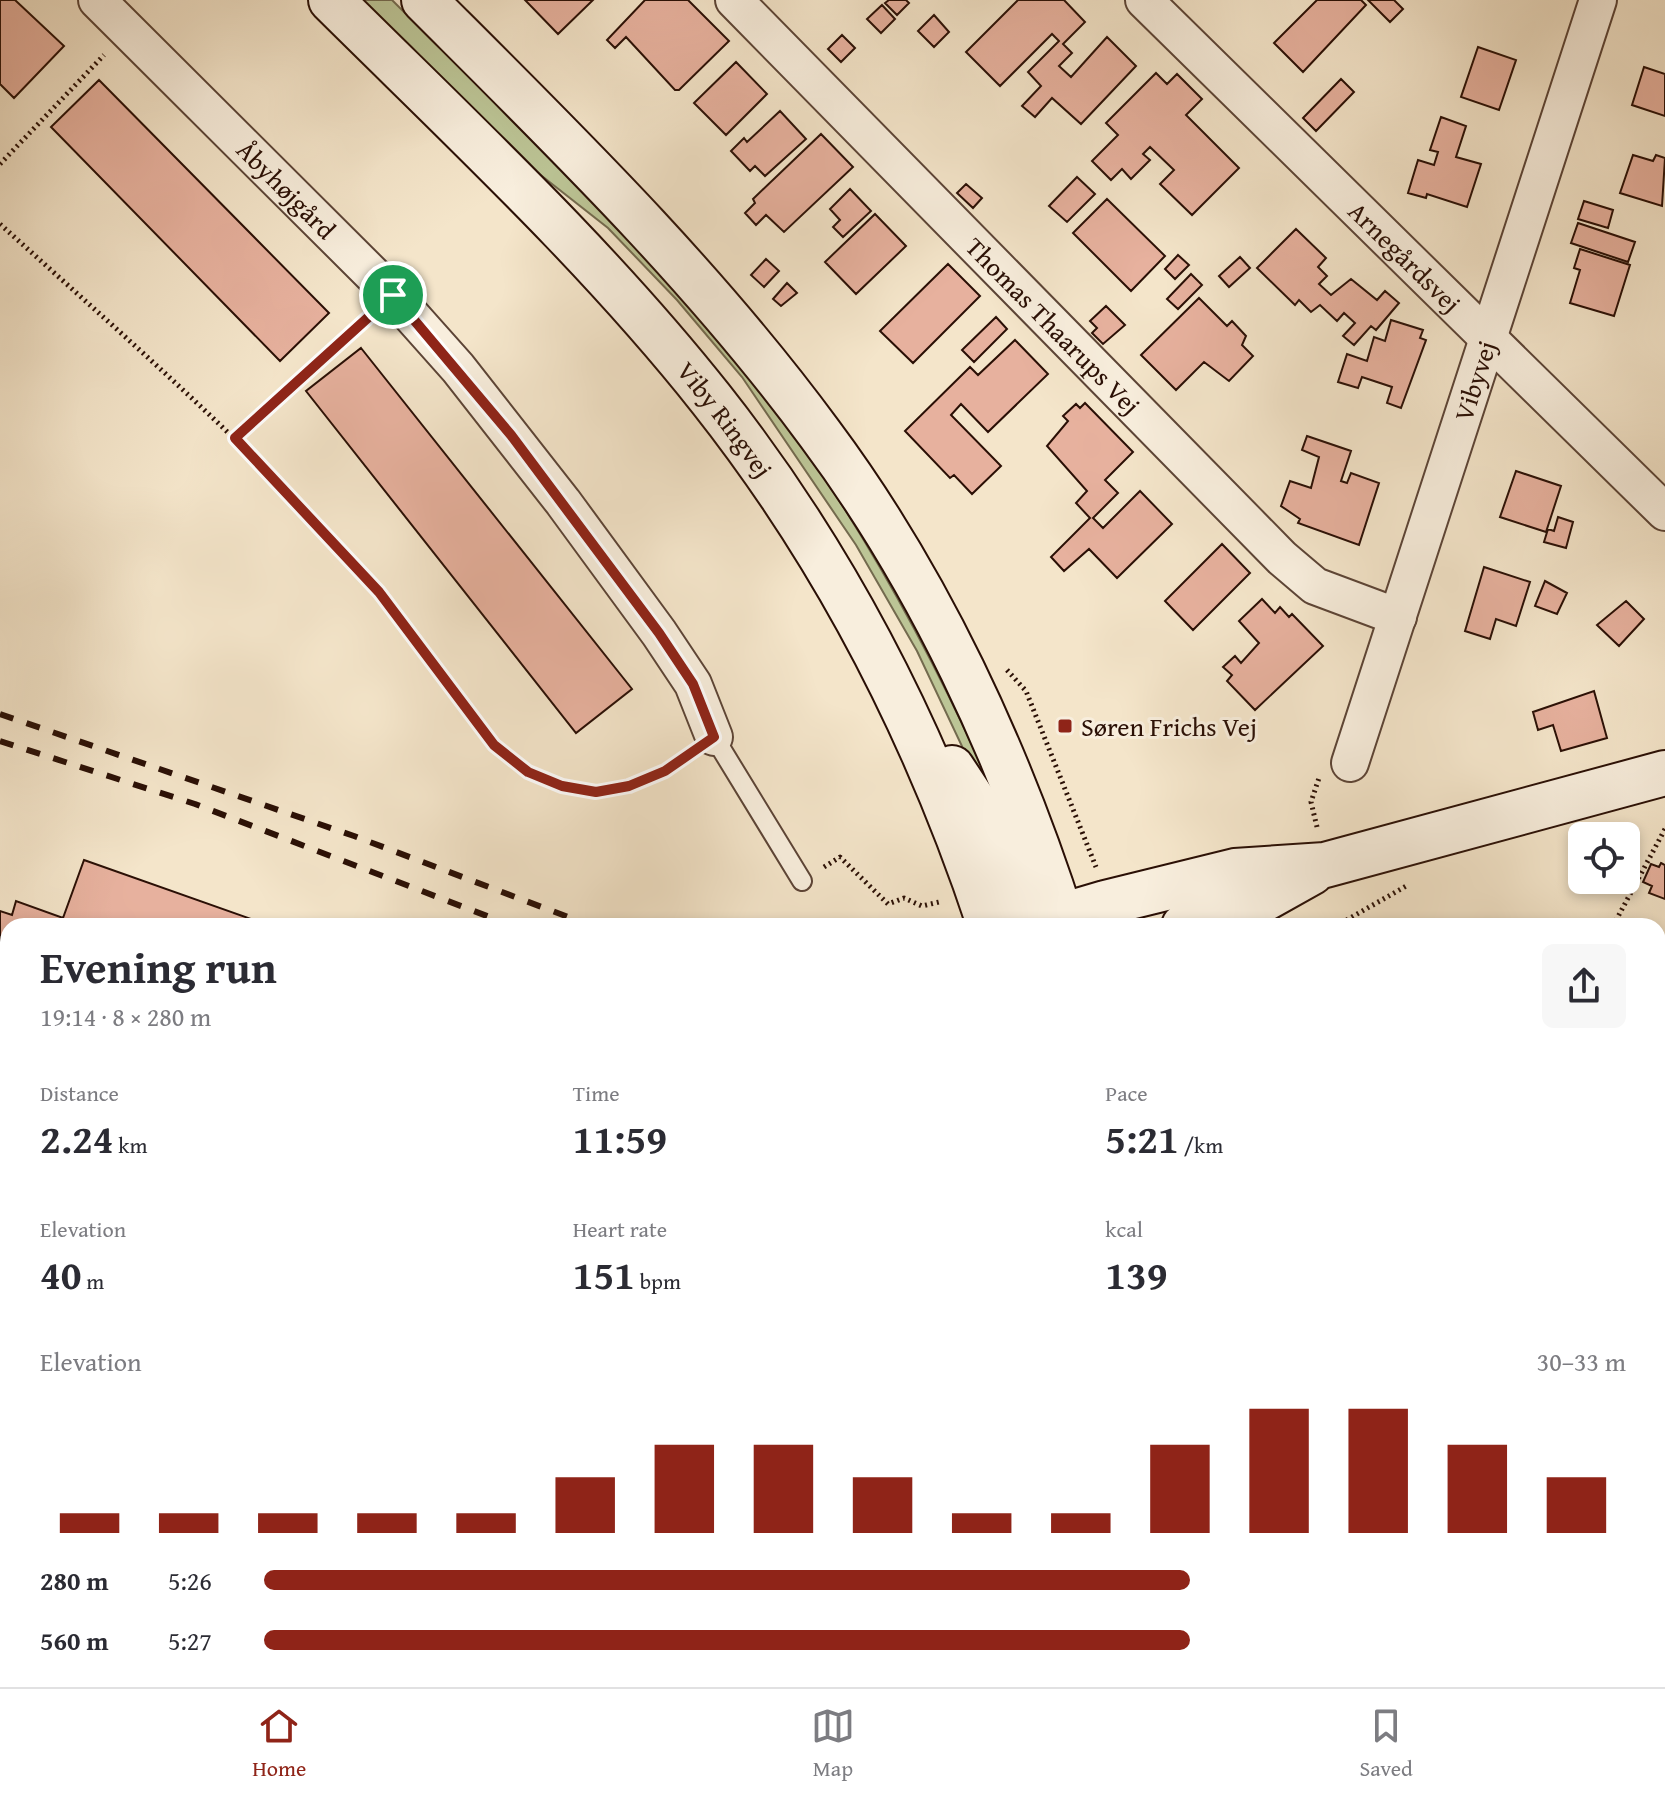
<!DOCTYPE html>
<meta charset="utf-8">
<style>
:root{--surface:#fff;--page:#f7f7f7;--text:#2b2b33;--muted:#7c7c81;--line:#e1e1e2;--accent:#8f2418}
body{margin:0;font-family:"Gentium Book Plus",serif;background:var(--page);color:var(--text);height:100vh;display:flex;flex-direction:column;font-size:30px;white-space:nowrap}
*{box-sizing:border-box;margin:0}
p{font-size:26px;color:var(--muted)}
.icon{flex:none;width:44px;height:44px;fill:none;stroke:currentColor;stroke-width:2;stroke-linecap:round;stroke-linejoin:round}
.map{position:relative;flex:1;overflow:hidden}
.details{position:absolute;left:0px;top:918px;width:1666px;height:770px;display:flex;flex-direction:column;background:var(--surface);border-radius:24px 24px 0 0;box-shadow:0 4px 12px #0003}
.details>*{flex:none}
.tools{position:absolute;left:1568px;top:822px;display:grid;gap:16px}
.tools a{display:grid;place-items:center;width:72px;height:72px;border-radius:12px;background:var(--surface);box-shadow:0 4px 12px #0003;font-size:40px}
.pin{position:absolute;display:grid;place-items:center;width:68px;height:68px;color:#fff;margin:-34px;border:4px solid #fff;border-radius:50%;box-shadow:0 2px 8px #0007}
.round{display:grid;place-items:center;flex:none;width:84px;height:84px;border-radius:12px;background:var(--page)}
.headline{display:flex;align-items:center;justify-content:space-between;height:136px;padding:0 40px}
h1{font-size:44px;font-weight:700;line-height:60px}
.metrics{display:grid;grid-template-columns:repeat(3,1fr);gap:12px;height:136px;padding:8px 40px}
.metrics div{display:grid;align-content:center}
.metrics b{font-size:40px;font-weight:700}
.metrics small{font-size:22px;font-weight:400}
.metrics p{font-size:22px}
.chart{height:224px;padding:16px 40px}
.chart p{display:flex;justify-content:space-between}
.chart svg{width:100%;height:144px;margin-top:8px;stroke:var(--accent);stroke-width:6}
ul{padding:0 40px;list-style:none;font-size:26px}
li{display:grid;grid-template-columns:128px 96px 1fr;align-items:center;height:60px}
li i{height:20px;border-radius:10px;background:var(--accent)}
.menu{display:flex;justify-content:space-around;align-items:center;height:112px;border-top:2px solid var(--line);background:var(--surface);font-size:22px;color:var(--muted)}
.menu a{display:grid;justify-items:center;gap:4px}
.menu .current{color:var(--accent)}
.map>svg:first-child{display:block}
.green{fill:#bcc596;stroke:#736a4e;stroke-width:2}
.building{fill:#e7b19e;stroke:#2a0f05;stroke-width:2}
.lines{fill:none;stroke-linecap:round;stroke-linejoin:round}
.lane-casing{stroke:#5c4436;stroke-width:22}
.street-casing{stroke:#5c4436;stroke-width:40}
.secondary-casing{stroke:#2a0f05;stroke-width:48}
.path{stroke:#2a0f05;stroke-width:5;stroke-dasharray:2 4;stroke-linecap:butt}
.lane{stroke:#f8eedd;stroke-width:18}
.street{stroke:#f8eedd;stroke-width:36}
.secondary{stroke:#f8eedd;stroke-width:44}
.rail{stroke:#2a0f05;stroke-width:6;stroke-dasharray:14 14;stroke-linecap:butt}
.route-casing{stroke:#fff;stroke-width:16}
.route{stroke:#8f2418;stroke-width:10}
.poi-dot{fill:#8f2418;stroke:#f8eedd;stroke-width:3}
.labels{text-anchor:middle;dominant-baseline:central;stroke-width:6;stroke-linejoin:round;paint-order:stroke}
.street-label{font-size:26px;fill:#2a0f05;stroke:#f8eedd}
.poi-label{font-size:26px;fill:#2a0f05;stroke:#f8eedd;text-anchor:start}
</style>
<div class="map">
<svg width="1665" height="1687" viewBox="0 0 1665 1687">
<rect width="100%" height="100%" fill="#f4e5ca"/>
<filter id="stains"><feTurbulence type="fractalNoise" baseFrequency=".0025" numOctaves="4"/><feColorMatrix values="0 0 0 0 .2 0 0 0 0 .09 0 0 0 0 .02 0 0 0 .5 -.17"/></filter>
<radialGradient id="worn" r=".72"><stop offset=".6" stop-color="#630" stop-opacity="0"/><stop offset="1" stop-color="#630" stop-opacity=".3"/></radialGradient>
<!-- green -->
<path class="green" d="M 361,0 L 392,0 C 532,140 694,286 805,449 C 883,562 947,684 1001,810 L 994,814 L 917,651 L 856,545 L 742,377 L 677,300 L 608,228 L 533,169 Z"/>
<!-- building -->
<path class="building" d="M 0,0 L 15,0 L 64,46 L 14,98 L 0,84 Z
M 525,0 L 593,0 L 558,34 Z
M 645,0 L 688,0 L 729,41 L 679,90 L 675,90 L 626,37 L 615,48 L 607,40 Z
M 889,0 L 906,0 L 909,3 L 897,15 L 885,3 Z
M 1018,0 L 1064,0 L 1085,22 L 1063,44 L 1072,53 L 1059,66 L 1071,77 L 1107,37 L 1136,66 L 1081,124 L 1052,98 L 1035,117 L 1022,106 L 1041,86 L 1028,72 L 1059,41 L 1052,34 L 1000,86 L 966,52 Z
M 1317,0 L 1361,0 L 1366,5 L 1303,72 L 1274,43 Z
M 1368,0 L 1394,0 L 1403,9 L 1390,22 Z
M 882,5 L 895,19 L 881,33 L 867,19 Z
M 934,15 L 949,32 L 934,47 L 918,31 Z
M 842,35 L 855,48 L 841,62 L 828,49 Z
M 1478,47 L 1516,60 L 1499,110 L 1461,97 Z
M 736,62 L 767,94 L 726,135 L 694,103 Z
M 1644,67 L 1665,74 L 1665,116 L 1632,105 Z
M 1156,73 L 1167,84 L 1177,74 L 1202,99 L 1186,115 L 1239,168 L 1192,215 L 1160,184 L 1174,170 L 1150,147 L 1143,154 L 1150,160 L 1131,179 L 1122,169 L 1111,180 L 1092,161 L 1118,135 L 1106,123 Z
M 1341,79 L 1354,92 L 1316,131 L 1303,118 Z
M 99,80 L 329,313 L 280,361 L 51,127 Z
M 780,111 L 806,139 L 765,176 L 755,166 L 750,171 L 731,151 L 744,138 L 747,142 Z
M 1441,117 L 1466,126 L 1456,157 L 1481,164 L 1467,207 L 1427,194 L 1426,198 L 1408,193 L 1418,160 L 1434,165 L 1438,152 L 1430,150 Z
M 821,134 L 853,167 L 784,232 L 766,215 L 756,225 L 745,213 L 755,203 L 753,199 Z
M 1633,155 L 1653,161 L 1656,155 L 1665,158 L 1662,206 L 1620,193 Z
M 1077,177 L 1095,194 L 1067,222 L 1049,206 Z
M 966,184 L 982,198 L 973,208 L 957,193 Z
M 850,189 L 871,211 L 843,237 L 833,227 L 840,220 L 830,209 Z
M 1107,199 L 1165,256 L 1131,291 L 1073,233 Z
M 1584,201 L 1613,210 L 1608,228 L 1578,219 Z
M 875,214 L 906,246 L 856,294 L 825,262 Z
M 1578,223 L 1635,242 L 1628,262 L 1571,243 Z
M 1296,229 L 1326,258 L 1318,267 L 1327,276 L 1319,284 L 1331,295 L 1351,279 L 1377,300 L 1385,291 L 1399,303 L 1376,330 L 1371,326 L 1354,345 L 1343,336 L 1355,323 L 1344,313 L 1337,321 L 1320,305 L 1311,312 L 1299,300 L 1295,305 L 1257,268 Z
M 1580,249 L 1630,265 L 1614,316 L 1570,303 L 1580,270 L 1574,268 Z
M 1178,255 L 1189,265 L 1175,279 L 1165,269 Z
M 1240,257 L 1250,268 L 1229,287 L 1219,276 Z
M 766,259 L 779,271 L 764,287 L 751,275 Z
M 948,264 L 980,296 L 913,363 L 880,331 Z
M 1191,274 L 1202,285 L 1178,309 L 1167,299 Z
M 787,283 L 797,293 L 781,306 L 773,299 Z
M 1199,298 L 1227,326 L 1232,321 L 1246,336 L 1242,345 L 1253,356 L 1229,381 L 1204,362 L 1176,390 L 1141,355 Z
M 1106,306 L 1125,325 L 1103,344 L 1092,333 L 1097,328 L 1090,321 Z
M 996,317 L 1007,329 L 974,362 L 962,350 Z
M 1391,320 L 1423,330 L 1420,338 L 1426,340 L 1401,408 L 1387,403 L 1392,387 L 1362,377 L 1358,388 L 1338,382 L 1347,354 L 1367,361 L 1374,337 L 1385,341 Z
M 1015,340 L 1048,374 L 988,432 L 961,404 L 951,415 L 1001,466 L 972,494 L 954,475 L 950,478 L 905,431 L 970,367 L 978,375 Z
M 361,348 L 632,689 L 576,733 L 306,391 Z
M 1085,403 L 1133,452 L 1105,480 L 1118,493 L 1093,518 L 1103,528 L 1140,491 L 1172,524 L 1117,578 L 1089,549 L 1064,571 L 1051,557 L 1090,518 L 1076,503 L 1087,491 L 1047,446 L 1068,421 L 1063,416 L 1076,404 L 1080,408 Z
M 1307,436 L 1351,451 L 1341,481 L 1347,483 L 1351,473 L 1379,483 L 1359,545 L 1298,523 L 1300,519 L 1281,506 L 1290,481 L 1311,488 L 1319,457 L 1302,450 Z
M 1516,471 L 1561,486 L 1546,532 L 1500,517 Z
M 1558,517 L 1573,522 L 1566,548 L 1544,542 L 1548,529 L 1554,531 Z
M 1222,544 L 1250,573 L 1193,630 L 1165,601 Z
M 1484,567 L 1530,582 L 1516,626 L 1496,619 L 1490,639 L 1465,631 Z
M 1545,581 L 1567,593 L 1557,614 L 1535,606 Z
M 1262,599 L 1275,613 L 1280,607 L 1289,617 L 1292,614 L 1323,646 L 1255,710 L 1227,681 L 1232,675 L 1223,667 L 1235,656 L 1241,663 L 1259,643 L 1239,621 Z
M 1626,601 L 1644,619 L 1619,646 L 1597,625 Z
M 1594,691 L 1607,738 L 1561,751 L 1553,725 L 1538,730 L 1533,712 Z
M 84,860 L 271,926 L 8,926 L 8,997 L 0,994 L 0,911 L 12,915 L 16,901 L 63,918 Z
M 1661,863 L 1665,865 L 1665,899 L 1649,893 L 1652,886 L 1643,882 L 1651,864 L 1659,867 Z
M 0,1113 L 8,1116 L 8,1157 L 0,1155 Z
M 1658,1153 L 1665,1155 L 1665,1300 L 1658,1297 Z
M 8,1190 L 8,1297 L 0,1294 L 0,1214 Z
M 178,1680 L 328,1680 L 328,1687 L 178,1687 Z
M 586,1680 L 630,1680 L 630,1687 L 586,1687 Z
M 831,1680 L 895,1680 L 895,1687 L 831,1687 Z
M 1311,1680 L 1394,1680 L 1395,1687 L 1312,1687 Z"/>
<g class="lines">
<!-- lane casing -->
<g class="lane-casing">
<path id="lane" d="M 714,737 L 802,881
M 1658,1601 L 1665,1586
M 1658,1659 L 1665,1644
M 0,1663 L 8,1662
M 139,1680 L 139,1687
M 979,1680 L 1094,1687
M 1550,1680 L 1556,1687
M 801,1687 L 804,1680"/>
</g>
<!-- street casing -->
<g class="street-casing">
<g id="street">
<path id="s1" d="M 97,0 L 393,295 L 458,368 L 563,502 L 659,633 L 693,684 L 714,737"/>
<path id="s2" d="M 734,0 L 1282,558 L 1315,586 L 1398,617"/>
<path id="s3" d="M 1144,0 L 1665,512"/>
<path id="s4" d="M 1350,763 L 1598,0"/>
<path d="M 1658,1047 L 1665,1050"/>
<path d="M 0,1057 L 8,1060"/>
<path d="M 395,1680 L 396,1687"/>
<path d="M 1653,1680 L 1665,1685"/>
<path d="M 1574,1687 L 1588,1680"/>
</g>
</g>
<!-- secondary casing -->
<g class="secondary-casing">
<g id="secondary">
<path id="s5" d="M 331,0 C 461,129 597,255 711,399 C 836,557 927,735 990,926"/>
<path d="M 424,0 C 562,138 704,276 820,434 C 929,580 1009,753 1064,926"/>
<path d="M 952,768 L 987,821 L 1014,896 L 1035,926"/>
<path d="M 1054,926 L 1061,916 L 1105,903 L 1235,871 L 1325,865 L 1665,773"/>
<path d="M 1184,926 L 1248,908 L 1312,872"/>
<path d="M 1163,1680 L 1164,1687"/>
<path d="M 1231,1680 L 1232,1687"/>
</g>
</g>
<!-- path -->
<path class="path" d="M 0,164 L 104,55
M 0,224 C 130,342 265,457 379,592 C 421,641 476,743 529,773 C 584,804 638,789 688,755
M 235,438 L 368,318
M 1007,670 L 1026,691 L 1096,867
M 1317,827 L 1311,802 L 1319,778
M 824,867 L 840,857 L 888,904 L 904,898 L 922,906 L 939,902
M 1336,926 L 1408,885
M 1613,926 L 1665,829"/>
<!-- lane -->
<use href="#lane" class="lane"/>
<!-- street -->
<use href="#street" class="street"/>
<!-- secondary -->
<use href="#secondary" class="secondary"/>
<!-- rail -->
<path class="rail" d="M 0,714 L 354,836 L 592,926
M 0,741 L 195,804 L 513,926
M 1658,1373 L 1665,1376
M 1658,1406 L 1665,1409"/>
</g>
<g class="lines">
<!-- route casing -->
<g class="route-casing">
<path id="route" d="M 393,295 L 511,435 L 659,633 L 693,684 L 714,737 L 665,771 L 629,786 L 596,792 L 562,786 L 528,772 L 494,745 L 379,592 L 235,438 Z"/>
</g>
<!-- route -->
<use href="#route" class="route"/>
</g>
<!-- markers -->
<rect class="poi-dot" x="1057" y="718" width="16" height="16" rx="4"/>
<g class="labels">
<!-- street labels -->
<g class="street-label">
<text stroke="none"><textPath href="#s1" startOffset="268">Åbyhøjgård</textPath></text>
<text stroke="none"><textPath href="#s3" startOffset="366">Arnegårdsvej</textPath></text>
<text stroke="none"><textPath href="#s2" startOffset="456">Thomas Thaarups Vej</textPath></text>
<text stroke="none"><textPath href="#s4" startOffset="402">Vibyvej</textPath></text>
<text stroke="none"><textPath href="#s5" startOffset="576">Viby Ringvej</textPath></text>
</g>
<!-- poi labels -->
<g class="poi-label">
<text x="1081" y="726">Søren Frichs Vej</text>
</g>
</g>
<rect width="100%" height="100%" filter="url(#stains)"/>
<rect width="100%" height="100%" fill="url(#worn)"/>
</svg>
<div class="tools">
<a><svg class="icon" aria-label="locate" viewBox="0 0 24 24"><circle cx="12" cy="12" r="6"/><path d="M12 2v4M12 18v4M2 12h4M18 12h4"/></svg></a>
</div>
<div class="pin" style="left:393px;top:295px;background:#1e9e55"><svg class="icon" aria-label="arrive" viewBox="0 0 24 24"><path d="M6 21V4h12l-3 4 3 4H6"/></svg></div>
<section class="details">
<div class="headline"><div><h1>Evening run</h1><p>19:14 · 8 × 280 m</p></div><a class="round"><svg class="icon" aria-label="share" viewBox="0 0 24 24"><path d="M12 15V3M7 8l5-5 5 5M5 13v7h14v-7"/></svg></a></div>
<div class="metrics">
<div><p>Distance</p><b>2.24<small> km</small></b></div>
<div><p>Time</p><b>11:59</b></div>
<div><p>Pace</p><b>5:21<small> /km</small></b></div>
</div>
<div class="metrics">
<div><p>Elevation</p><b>40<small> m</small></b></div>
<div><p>Heart rate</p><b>151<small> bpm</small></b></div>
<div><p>kcal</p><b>139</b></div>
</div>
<div class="chart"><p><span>Elevation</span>30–33 m</p>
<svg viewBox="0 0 160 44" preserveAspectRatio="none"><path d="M5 44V38M15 44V38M25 44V38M35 44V38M45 44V38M55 44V27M65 44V17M75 44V17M85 44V27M95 44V38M105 44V38M115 44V17M125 44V6M135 44V6M145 44V17M155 44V27"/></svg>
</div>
<ul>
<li><b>280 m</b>5:26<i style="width:68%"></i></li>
<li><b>560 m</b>5:27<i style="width:68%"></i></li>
</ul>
</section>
</div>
<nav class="menu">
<a class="current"><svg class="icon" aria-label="home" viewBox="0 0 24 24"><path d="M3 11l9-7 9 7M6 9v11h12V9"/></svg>Home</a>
<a><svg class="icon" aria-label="map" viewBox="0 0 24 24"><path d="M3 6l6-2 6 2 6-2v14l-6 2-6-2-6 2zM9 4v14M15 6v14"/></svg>Map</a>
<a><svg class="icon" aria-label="saved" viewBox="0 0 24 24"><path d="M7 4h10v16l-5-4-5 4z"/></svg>Saved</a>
</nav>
